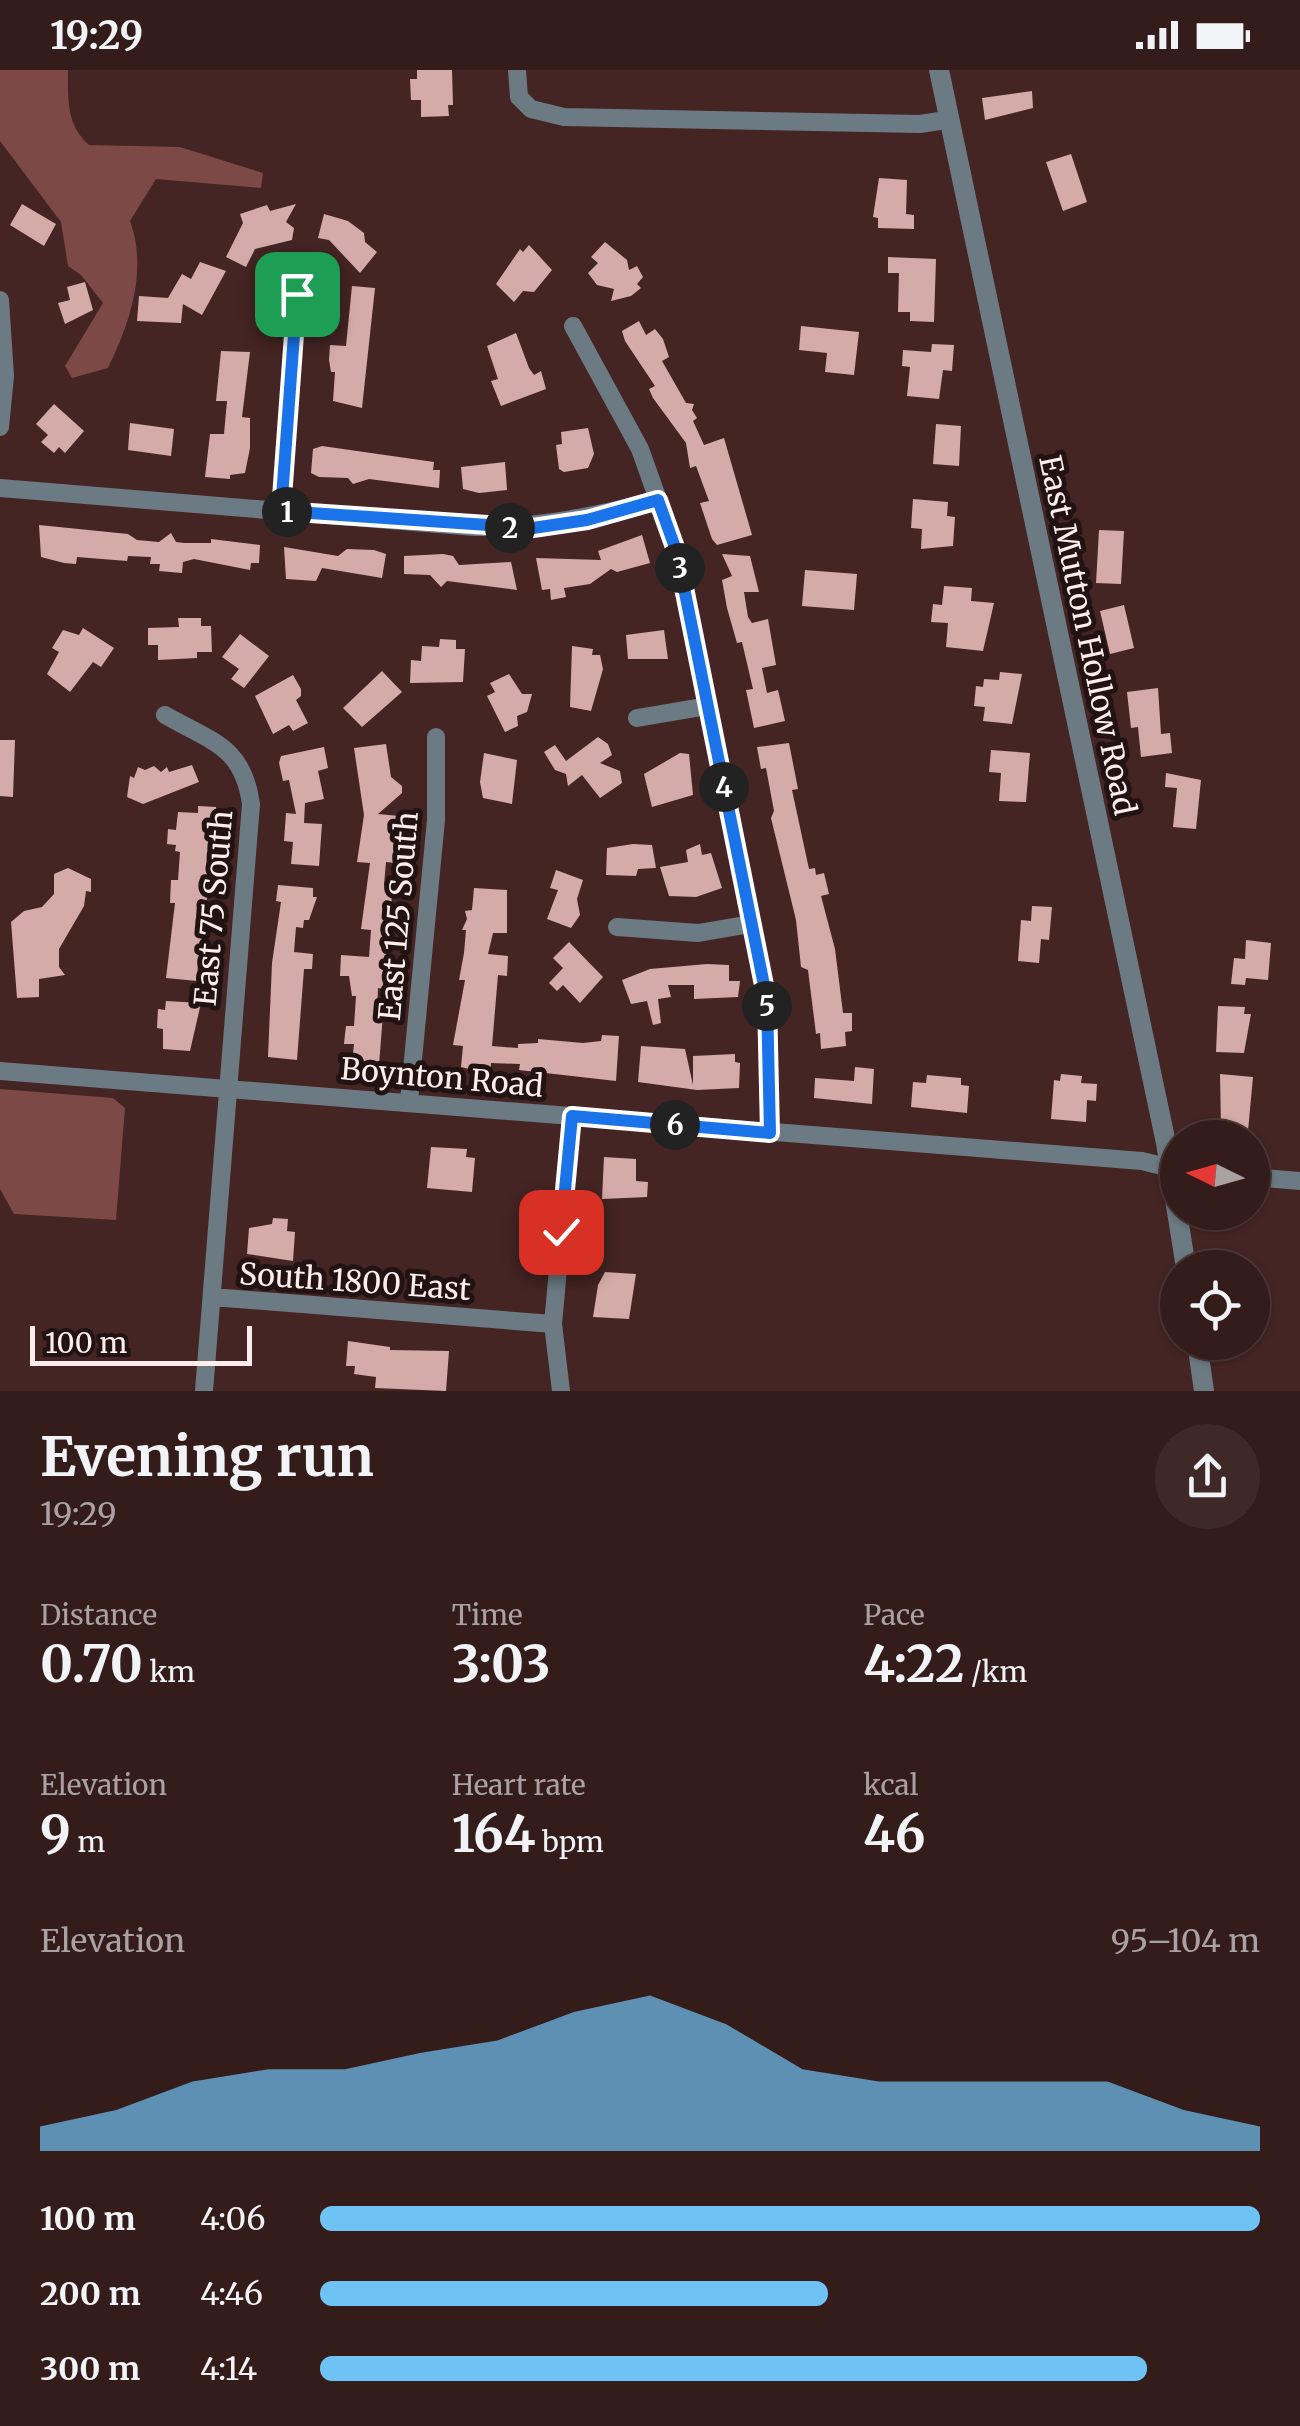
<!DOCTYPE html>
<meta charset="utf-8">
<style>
:root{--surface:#331c1a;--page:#3e2927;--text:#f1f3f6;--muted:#a9a1a2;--line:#4e3a39;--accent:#6fc2f4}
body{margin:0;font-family:Merriweather,serif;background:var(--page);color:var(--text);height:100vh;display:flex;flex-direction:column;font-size:38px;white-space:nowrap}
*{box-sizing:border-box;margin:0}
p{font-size:32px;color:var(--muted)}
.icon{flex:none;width:55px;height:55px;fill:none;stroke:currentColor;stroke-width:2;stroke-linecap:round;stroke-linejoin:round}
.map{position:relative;height:1321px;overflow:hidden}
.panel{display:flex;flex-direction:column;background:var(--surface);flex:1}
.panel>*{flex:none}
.needle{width:65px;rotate:275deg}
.tools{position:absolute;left:1160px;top:1050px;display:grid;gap:20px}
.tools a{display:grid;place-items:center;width:110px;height:110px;border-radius:50%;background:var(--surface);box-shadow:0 2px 8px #0004,0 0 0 2px var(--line);font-size:50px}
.scale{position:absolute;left:30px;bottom:25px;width:222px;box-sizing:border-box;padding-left:10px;border:5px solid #ffedec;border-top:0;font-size:28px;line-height:35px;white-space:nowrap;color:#ffedec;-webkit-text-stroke:8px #211312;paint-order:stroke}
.pin{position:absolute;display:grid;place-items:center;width:85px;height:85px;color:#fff;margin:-42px;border-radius:20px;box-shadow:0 5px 15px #0006}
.km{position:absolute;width:50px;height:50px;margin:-25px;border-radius:50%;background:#222;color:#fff;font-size:28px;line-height:50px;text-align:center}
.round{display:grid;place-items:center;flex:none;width:105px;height:105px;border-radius:52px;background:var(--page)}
.head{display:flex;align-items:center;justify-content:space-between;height:170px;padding:0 40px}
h1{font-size:55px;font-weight:700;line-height:75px}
.figures{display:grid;grid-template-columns:repeat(3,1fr);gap:15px;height:170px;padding:10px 40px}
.figures div{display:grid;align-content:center}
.figures b{font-size:50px;font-weight:700}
.figures small{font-size:28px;font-weight:400}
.figures p{font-size:28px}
.chart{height:280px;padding:20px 40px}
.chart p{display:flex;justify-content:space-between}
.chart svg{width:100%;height:180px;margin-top:10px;fill:var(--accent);opacity:.7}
ul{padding:0 40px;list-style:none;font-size:32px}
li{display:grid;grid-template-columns:160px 120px 1fr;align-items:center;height:75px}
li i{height:25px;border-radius:12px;background:var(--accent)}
.status{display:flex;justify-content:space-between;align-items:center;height:70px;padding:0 50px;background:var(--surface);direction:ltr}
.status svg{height:28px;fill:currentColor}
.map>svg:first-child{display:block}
.forest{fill:#7c4946}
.building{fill:#d4aba8}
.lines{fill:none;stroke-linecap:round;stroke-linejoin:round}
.minor{stroke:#6c7a83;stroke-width:18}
.tertiary{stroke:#6c7a83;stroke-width:20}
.route-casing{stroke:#fff;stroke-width:20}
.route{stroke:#1a73e8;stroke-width:12}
.labels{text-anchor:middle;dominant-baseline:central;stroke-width:10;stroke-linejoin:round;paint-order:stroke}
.street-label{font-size:30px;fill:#ffedec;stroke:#211312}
</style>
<div class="status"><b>19:29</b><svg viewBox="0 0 49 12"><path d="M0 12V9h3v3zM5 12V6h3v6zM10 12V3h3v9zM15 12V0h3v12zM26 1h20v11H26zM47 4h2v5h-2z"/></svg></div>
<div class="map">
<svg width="1300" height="1321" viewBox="0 0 1300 1321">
<rect width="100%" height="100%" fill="#442523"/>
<!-- forest -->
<path class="forest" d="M 0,0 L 68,0 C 68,29 66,54 89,75 L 180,77 L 263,103 L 261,118 L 156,109 L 130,151 C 148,200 130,253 108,298 L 72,308 L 65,296 L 103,233 L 81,205 L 68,196 L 61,152 L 0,71 Z
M 0,1019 L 113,1028 L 125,1038 L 116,1150 L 14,1144 L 0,1119 Z"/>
<!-- building -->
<path class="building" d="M 417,0 L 452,0 L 453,35 L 448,35 L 449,46 L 421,47 L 421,30 L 411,30 L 410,9 L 417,9 Z
M 1032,21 L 1033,38 L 985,50 L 982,28 Z
M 1071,84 L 1087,132 L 1063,141 L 1046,92 Z
M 879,108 L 907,110 L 906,144 L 914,145 L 914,159 L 878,158 L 878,148 L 873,147 Z
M 22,134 L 56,154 L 44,176 L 10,155 Z
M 296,134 L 286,152 L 294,158 L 292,170 L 255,179 L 246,197 L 226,187 L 243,153 L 240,144 L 267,135 L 270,141 Z
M 324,144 L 348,151 L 364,163 L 365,172 L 377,182 L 360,203 L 329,170 L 318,168 Z
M 605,172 L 627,190 L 629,200 L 637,196 L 643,207 L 637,214 L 641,218 L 631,226 L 611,231 L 614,219 L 597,215 L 588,203 L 598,193 L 591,187 Z
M 529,175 L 552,200 L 534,222 L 523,221 L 514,232 L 496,214 L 520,179 L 523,182 Z
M 888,187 L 936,189 L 934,252 L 910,251 L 910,242 L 898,242 L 899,203 L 888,203 Z
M 200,192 L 226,201 L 202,245 L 183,234 L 181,253 L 137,251 L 139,226 L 168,228 L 182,204 L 191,209 Z
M 85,212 L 93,240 L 65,254 L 58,233 L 70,230 L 67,217 Z
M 352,216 L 375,218 L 362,338 L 333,331 L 335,302 L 331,302 L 329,290 L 330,275 L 346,276 Z
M 639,251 L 646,265 L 655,259 L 663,269 L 669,287 L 662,291 L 686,333 L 694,334 L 692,340 L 697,348 L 693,351 L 704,375 L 724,368 L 752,465 L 717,475 L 712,469 L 700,433 L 709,431 L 696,396 L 690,398 L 686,373 L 653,328 L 649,319 L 655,316 L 625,271 L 622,261 Z
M 801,256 L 859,262 L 854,305 L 825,302 L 827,283 L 799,280 Z
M 516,263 L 529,298 L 534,305 L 541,301 L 546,319 L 501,336 L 491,311 L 498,309 L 487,276 Z
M 932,274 L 954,275 L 952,301 L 943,300 L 939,329 L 907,326 L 910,297 L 902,296 L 903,280 L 931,282 Z
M 221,281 L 250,282 L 242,347 L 250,348 L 250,378 L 245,403 L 230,405 L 230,409 L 205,407 L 210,364 L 224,364 L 227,331 L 216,331 Z
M 54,334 L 84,361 L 65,383 L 59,377 L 54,383 L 41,372 L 48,365 L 36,354 Z
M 130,353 L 174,359 L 171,386 L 128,380 Z
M 936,354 L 961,356 L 959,396 L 933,394 Z
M 588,358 L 594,384 L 588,398 L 564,402 L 559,399 L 556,375 L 562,374 L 561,362 Z
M 322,376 L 434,392 L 433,400 L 440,400 L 439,418 L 369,409 L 353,414 L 348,408 L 319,407 L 311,403 L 313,379 Z
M 505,392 L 507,420 L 479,423 L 463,419 L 461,397 Z
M 913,429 L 948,432 L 947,446 L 955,447 L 953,476 L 921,479 L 922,459 L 911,458 Z
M 39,455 L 128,464 L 137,470 L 159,472 L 171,463 L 176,472 L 184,473 L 211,473 L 211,469 L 260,475 L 259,493 L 251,493 L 250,500 L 194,489 L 183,492 L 182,503 L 159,501 L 160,494 L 150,494 L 151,487 L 128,486 L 127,491 L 77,487 L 76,494 L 64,493 L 41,487 Z
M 1099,460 L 1124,461 L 1121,514 L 1096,513 Z
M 642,465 L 650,493 L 617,502 L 611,499 L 590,514 L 564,518 L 566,527 L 551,530 L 550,519 L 542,520 L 536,488 L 601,490 L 598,481 Z
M 284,477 L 338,486 L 347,479 L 374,480 L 386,484 L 382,508 L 322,498 L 316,511 L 286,509 Z
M 443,484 L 453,486 L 459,495 L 511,492 L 517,520 L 447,511 L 441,517 L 430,505 L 404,504 L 404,486 Z
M 722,484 L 750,486 L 759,522 L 744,522 L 748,547 L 752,553 L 768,549 L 776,595 L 762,598 L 767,623 L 778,620 L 785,651 L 754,658 L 746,620 L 753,619 L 742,572 L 737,573 L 727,538 L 722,510 L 732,506 Z
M 805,500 L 857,504 L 854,540 L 802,536 Z
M 944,516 L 972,518 L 971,531 L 994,533 L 983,581 L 946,577 L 948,553 L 931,552 L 933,534 L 942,535 Z
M 1124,535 L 1134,578 L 1110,584 L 1100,541 Z
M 178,548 L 201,548 L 201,556 L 211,556 L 212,582 L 197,582 L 197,588 L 158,590 L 158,575 L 148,575 L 148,558 L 179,557 Z
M 83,558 L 114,578 L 101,597 L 93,592 L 70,622 L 47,604 L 59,582 L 52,578 L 63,560 L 79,565 Z
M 664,560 L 668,589 L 628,589 L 626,565 Z
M 240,564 L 269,586 L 244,618 L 231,609 L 239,599 L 222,587 Z
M 440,569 L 456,570 L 456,579 L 465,579 L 463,612 L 410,613 L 411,590 L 421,591 L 422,576 L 439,577 Z
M 572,576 L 593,579 L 592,585 L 600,585 L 603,599 L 591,641 L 570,637 Z
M 382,601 L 402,622 L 362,657 L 343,638 Z
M 1000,602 L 1022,604 L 1012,654 L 983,651 L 985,637 L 974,636 L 976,616 L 983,617 L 984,609 L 999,610 Z
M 509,604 L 522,624 L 532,624 L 527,642 L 517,646 L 518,656 L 505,662 L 487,626 L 495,622 L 490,613 Z
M 293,605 L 301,619 L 301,626 L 296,630 L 308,653 L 293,661 L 289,655 L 273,664 L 255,626 Z
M 1158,618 L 1161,664 L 1170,663 L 1172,683 L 1141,687 L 1138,657 L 1131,658 L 1127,622 Z
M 598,667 L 608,674 L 612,685 L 600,693 L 620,701 L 622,713 L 600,728 L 582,705 L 568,716 L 566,704 L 555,700 L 544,682 L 555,675 L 566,691 Z
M 0,670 L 15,670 L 13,727 L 0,726 Z
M 789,673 L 798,719 L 792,720 L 809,799 L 815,798 L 816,805 L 824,803 L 829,824 L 821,826 L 835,879 L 843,943 L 852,943 L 852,961 L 845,962 L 846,976 L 821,979 L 820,963 L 816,964 L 808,900 L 801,897 L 796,850 L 771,748 L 774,741 L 766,698 L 761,699 L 757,677 Z
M 386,674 L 391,707 L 402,716 L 402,723 L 378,744 L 399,746 L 401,754 L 396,793 L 386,792 L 384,815 L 391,815 L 392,839 L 387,907 L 383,906 L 383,919 L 378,918 L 377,944 L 383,944 L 379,995 L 352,993 L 354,974 L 344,974 L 345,964 L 346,956 L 354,956 L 356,926 L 352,926 L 349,906 L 340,906 L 341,885 L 369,887 L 371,860 L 361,859 L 370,793 L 357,792 L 364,745 L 354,678 Z
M 324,677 L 328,698 L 318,701 L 324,729 L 305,733 L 304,753 L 322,754 L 319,796 L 291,794 L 293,772 L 284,771 L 286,743 L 296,744 L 289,710 L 283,711 L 279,693 L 281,686 Z
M 991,680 L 1030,683 L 1026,732 L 999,731 L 1001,703 L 989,702 Z
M 484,683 L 517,690 L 512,734 L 483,728 L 480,712 Z
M 680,683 L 689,684 L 693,725 L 652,737 L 644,704 Z
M 192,695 L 199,712 L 143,734 L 127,727 L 130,706 L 134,708 L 138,697 L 145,700 L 154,696 L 161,702 L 167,697 L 169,702 Z
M 1166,703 L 1201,710 L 1196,759 L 1173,757 L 1177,718 L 1165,717 Z
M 198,736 L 216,737 L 217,744 L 216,763 L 209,762 L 206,797 L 212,812 L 203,842 L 202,891 L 198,891 L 197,911 L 166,908 L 175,833 L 170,833 L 171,810 L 178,810 L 180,782 L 175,781 L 176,775 L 167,774 L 168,759 L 176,760 L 178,742 L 198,743 Z
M 633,774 L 652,775 L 656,798 L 638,799 L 636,806 L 606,805 L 607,778 Z
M 700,774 L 702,785 L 711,783 L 722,818 L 696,827 L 669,826 L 660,797 L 688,792 L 686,780 Z
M 68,798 L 91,809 L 91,822 L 86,821 L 84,836 L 59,879 L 59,897 L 65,905 L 39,909 L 39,927 L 17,928 L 11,852 L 24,841 L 42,837 L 54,824 L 54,804 Z
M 556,800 L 583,810 L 577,829 L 580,845 L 571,858 L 547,849 L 558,820 L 550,818 Z
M 278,815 L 313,818 L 313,827 L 317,827 L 309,850 L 304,850 L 303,858 L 296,857 L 294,882 L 313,884 L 312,899 L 304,899 L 297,990 L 268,987 L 272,893 L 281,832 L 276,831 Z
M 474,818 L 507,820 L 507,863 L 493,863 L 488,884 L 508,886 L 507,906 L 498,905 L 492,976 L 518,978 L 518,974 L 538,973 L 538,969 L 583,973 L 601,971 L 602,965 L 619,966 L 616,1011 L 519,1000 L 520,994 L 491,993 L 490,1004 L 461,997 L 463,976 L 453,975 L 465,910 L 459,910 L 464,883 L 466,860 L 462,860 L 467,849 L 465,841 L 472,840 Z
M 1032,836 L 1052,837 L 1049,870 L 1041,869 L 1039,893 L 1018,891 L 1021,850 L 1031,851 Z
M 1246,870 L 1271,873 L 1268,910 L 1246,908 L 1245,915 L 1231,914 L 1234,888 L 1245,889 Z
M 569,872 L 603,907 L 580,933 L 563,915 L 557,921 L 549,913 L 563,898 L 553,888 Z
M 707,894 L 729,895 L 729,911 L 740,911 L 738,927 L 694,929 L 694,915 L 668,915 L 671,927 L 658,929 L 661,953 L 653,955 L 647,931 L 631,934 L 622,910 L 650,899 Z
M 166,931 L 201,933 L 190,981 L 163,979 L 163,959 L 157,958 L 158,939 L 165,940 Z
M 1218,936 L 1245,937 L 1244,944 L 1251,944 L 1244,983 L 1216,982 Z
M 641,976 L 685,979 L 693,1015 L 693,986 L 735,984 L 735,992 L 740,993 L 739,1018 L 697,1020 L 638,1012 Z
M 855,997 L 874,999 L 872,1034 L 814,1028 L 815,1008 L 854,1011 Z
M 1061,1004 L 1082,1006 L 1081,1013 L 1097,1014 L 1096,1031 L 1087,1030 L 1086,1052 L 1051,1049 L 1054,1010 L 1060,1011 Z
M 1220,1004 L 1253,1007 L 1248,1061 L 1221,1059 Z
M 927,1005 L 961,1008 L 961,1015 L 969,1016 L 967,1043 L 911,1037 L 913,1012 L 926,1013 Z
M 431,1077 L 467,1079 L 466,1087 L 475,1088 L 472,1122 L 427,1118 Z
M 604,1087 L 636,1089 L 636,1111 L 648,1112 L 647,1127 L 602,1129 Z
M 273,1148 L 288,1149 L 287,1161 L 295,1162 L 293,1191 L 247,1184 L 249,1158 L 272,1154 Z
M 605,1202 L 636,1204 L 629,1249 L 593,1247 L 598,1215 Z
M 348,1271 L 390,1277 L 390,1280 L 449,1281 L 446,1321 L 375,1318 L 376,1307 L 354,1304 L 355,1296 L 346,1296 Z"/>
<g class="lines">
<!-- minor -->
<path class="minor" d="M 517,0 L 519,27 L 531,39 L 564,47 L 920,54 L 946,50
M 0,230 L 5,306 L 0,357
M 573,256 L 640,379 L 677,483 L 767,931 L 770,1063
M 0,418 L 475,457 C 540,458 595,446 658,430
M 281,441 L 297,225
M 165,645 C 212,672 243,676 251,734 L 204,1321
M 637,648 L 708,636
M 617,857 L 698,863 L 751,854
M 0,1001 L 1142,1091 L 1178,1100
M 409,1031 L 436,750 L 436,667
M 1252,1107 L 1300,1111
M 212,1227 L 553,1254
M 561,1321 L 553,1254 L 572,1045"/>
<!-- tertiary -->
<path class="tertiary" d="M 939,0 L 1166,1073 L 1186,1198
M 1197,1272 L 1204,1321"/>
</g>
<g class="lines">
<!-- route casing -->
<g class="route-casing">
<path id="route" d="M 297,224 L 281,441 L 533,458 L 587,450 L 658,430 L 677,483 L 767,930 L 770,1063 L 572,1046 L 561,1162"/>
</g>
<!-- route -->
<use href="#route" class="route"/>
</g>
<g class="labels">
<!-- street labels -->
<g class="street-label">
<text transform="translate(1088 565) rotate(78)">East Mutton Hollow Road</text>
<text transform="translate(213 838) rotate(-85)">East 75 South</text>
<text transform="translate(398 846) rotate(-85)">East 125 South</text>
<text transform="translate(442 1007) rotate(5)">Boynton Road</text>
<text transform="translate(355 1211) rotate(4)">South 1800 East</text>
</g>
</g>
</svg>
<div class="tools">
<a><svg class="needle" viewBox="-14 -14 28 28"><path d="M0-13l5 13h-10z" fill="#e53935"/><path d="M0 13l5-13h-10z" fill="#a9a1a2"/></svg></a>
<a><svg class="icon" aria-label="locate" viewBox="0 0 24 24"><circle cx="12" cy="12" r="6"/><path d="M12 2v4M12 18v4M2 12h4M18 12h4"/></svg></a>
</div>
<div class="scale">100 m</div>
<div class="pin" style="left:297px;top:224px;background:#1e9e55"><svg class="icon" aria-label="arrive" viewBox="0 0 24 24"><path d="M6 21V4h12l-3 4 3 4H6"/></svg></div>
<div class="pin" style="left:561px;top:1162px;background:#d93025"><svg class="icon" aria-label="check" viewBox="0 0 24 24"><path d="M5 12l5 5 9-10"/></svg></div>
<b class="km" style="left:287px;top:442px">1</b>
<b class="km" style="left:510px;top:458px">2</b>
<b class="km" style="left:680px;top:498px">3</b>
<b class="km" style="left:724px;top:717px">4</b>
<b class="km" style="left:767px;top:936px">5</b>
<b class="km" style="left:675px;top:1055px">6</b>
</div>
<section class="panel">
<div class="head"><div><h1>Evening run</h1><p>19:29</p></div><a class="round"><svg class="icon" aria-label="share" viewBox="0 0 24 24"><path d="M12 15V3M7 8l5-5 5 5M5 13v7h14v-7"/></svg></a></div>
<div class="figures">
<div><p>Distance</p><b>0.70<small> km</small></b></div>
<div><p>Time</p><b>3:03</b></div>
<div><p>Pace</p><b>4:22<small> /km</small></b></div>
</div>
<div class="figures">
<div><p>Elevation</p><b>9<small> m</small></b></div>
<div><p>Heart rate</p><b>164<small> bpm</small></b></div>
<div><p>kcal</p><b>46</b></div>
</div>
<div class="chart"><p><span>Elevation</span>95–104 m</p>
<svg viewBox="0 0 160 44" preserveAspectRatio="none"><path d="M0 44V38L10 34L20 27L30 24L40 24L50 20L60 17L70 10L80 6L90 13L100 24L110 27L120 27L130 27L140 27L150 34L160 38V44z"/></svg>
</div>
<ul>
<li><b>100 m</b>4:06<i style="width:100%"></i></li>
<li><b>200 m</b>4:46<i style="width:54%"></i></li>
<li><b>300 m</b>4:14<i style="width:88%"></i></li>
</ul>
</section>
